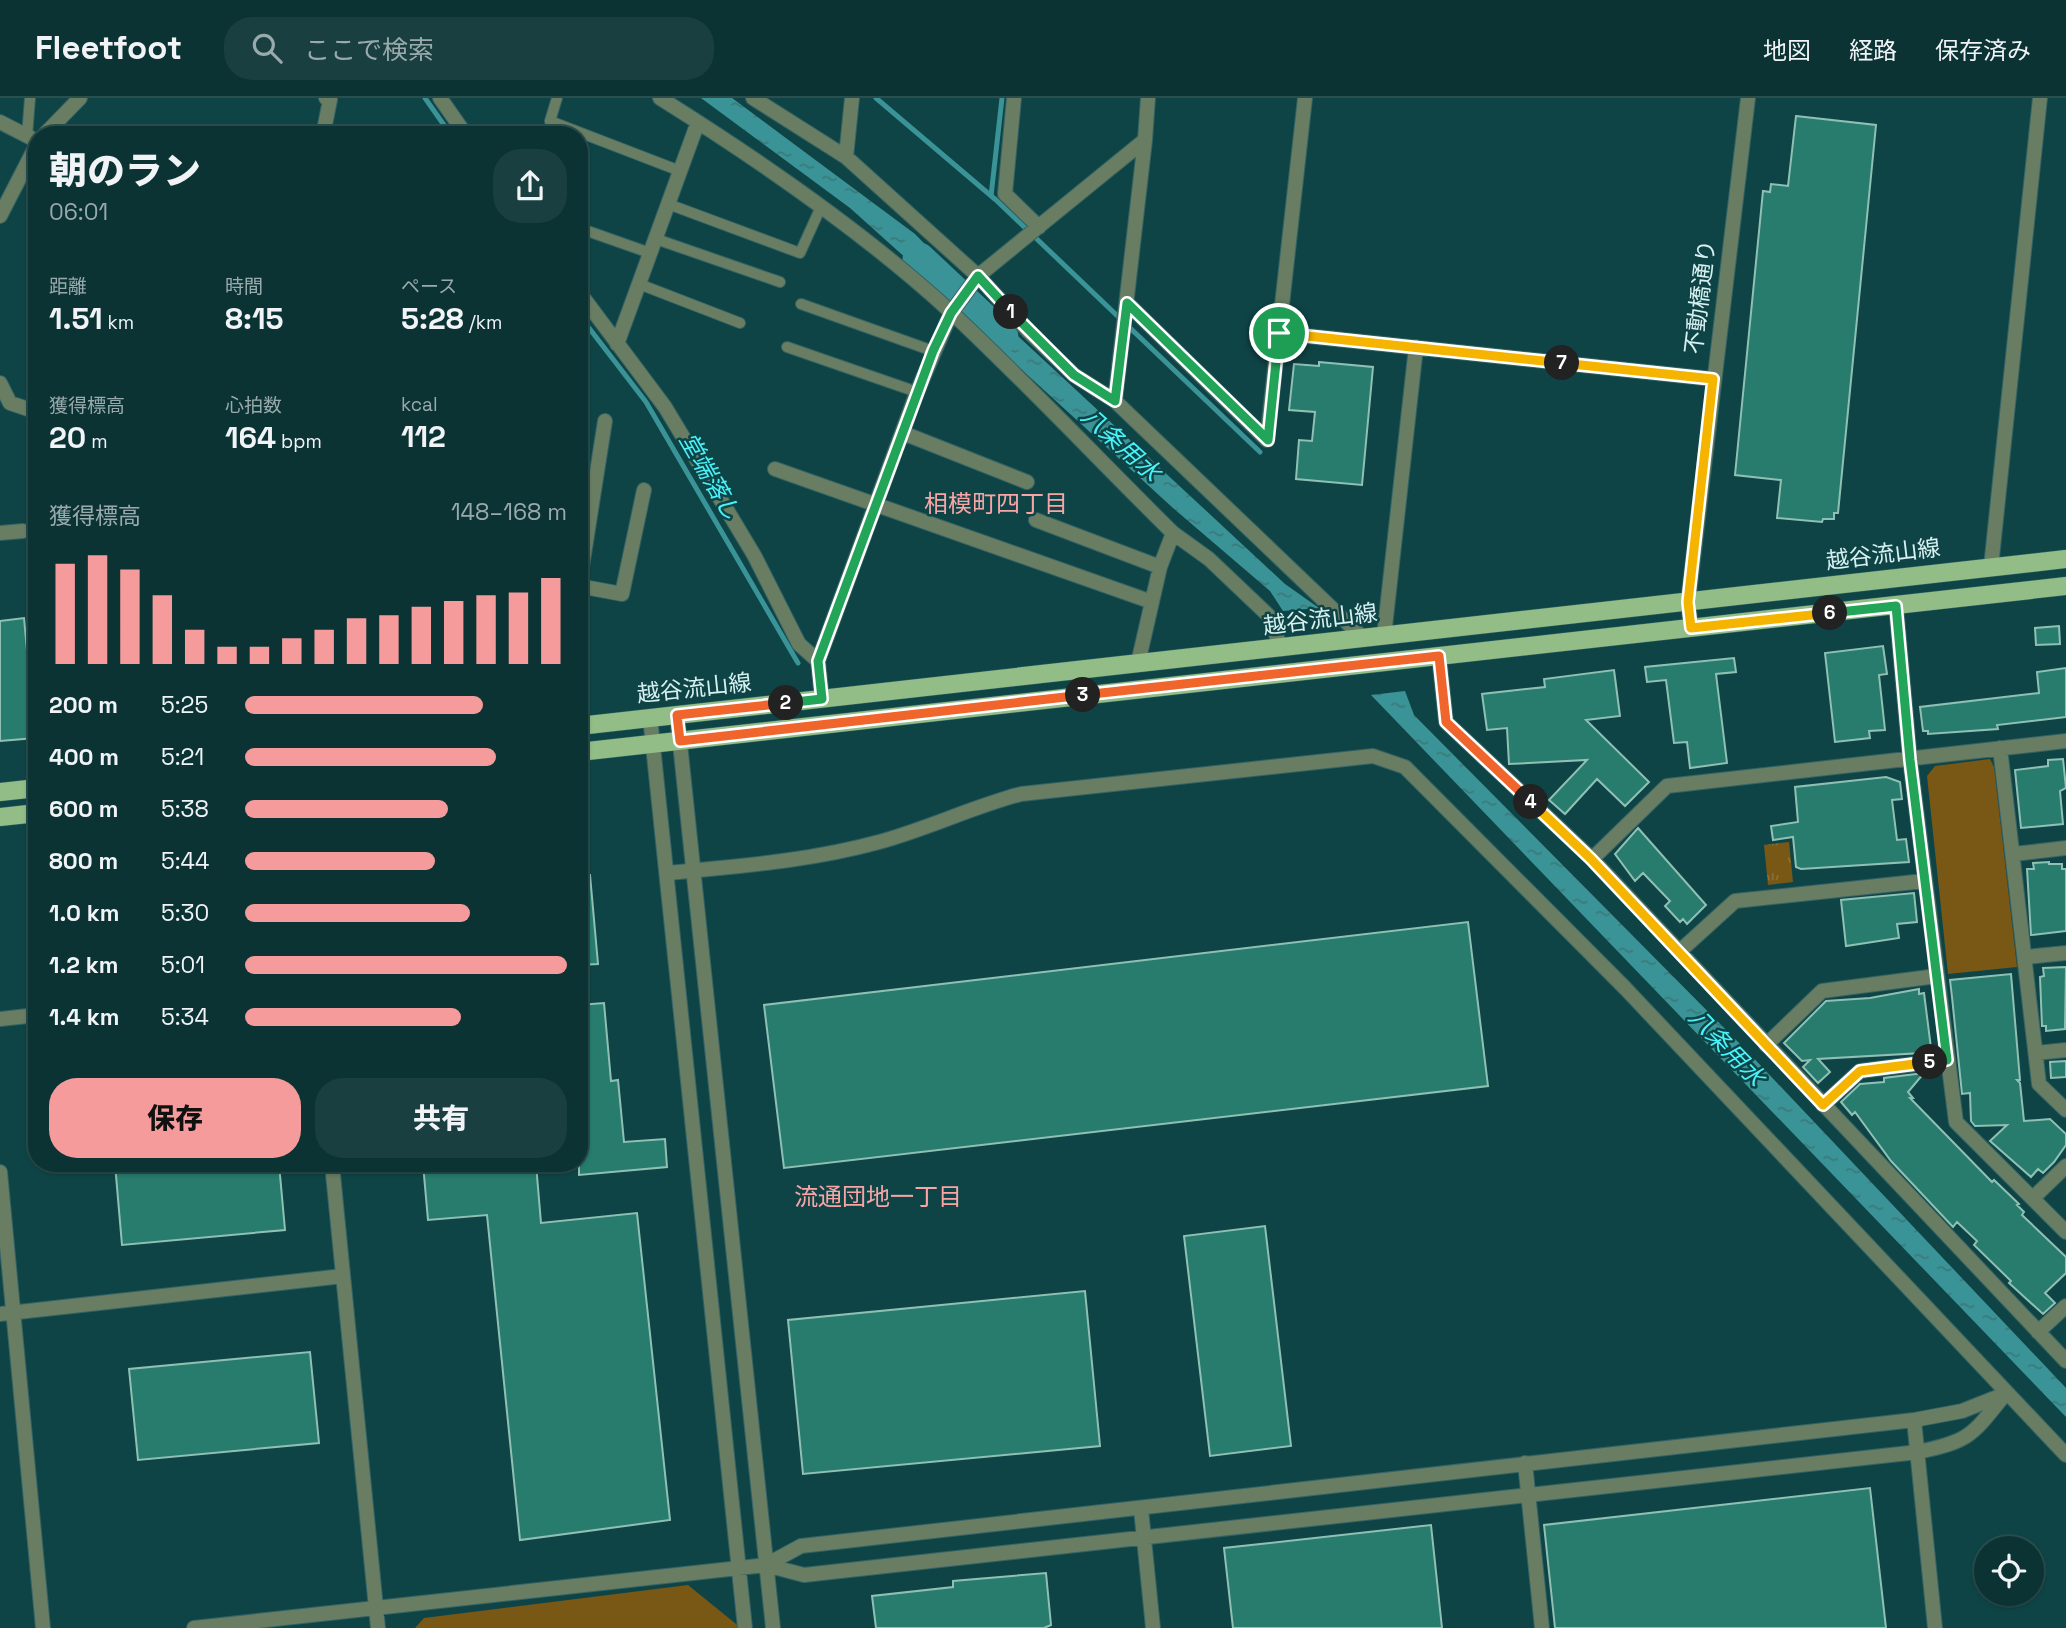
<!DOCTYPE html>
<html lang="ja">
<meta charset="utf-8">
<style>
:root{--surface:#0b3334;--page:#193f40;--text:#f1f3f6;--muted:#9aaaac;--line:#2b4e4f;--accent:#f59b9c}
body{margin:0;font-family:"Space Grotesk","Noto Sans JP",sans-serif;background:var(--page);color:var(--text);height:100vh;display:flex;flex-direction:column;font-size:26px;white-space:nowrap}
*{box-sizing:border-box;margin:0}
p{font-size:23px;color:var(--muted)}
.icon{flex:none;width:38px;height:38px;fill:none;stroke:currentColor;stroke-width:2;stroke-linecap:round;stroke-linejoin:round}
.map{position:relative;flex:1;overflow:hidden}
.side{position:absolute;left:28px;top:28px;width:560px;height:1046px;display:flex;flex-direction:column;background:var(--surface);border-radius:28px;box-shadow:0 2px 5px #0004,0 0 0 2px var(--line)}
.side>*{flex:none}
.controls{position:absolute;left:1974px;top:1438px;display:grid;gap:14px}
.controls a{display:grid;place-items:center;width:70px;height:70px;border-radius:50%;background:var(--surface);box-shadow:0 2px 5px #0004,0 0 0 2px var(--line);font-size:35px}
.pin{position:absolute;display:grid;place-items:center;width:60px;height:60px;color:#fff;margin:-30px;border:4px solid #fff;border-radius:50%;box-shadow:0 2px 7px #0007}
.km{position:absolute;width:35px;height:35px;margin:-18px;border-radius:50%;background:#222;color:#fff;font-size:19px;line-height:35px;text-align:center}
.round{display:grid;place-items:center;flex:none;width:74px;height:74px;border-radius:28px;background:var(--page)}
.overview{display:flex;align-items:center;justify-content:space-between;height:119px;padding:0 21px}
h1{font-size:38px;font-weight:800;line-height:52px}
.figures{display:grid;grid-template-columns:repeat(3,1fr);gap:10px;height:119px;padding:7px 21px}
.figures div{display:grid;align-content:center}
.figures b{font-size:30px;font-weight:800}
.figures small{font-size:19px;font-weight:400}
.figures p{font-size:19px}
.chart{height:196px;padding:14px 21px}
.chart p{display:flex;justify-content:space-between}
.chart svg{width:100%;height:126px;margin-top:7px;stroke:var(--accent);stroke-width:6}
.button{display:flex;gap:14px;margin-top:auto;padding:14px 21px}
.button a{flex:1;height:80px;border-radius:28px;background:var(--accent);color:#111;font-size:28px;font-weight:800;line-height:80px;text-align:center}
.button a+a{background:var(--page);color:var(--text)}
ul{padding:0 21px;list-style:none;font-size:23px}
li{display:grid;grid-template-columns:112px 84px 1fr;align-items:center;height:52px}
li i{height:18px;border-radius:9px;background:var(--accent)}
header{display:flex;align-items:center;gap:42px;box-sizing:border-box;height:98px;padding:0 35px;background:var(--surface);border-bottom:2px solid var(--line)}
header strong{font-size:33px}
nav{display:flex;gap:38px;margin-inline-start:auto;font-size:24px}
.search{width:490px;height:63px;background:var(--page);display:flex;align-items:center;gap:18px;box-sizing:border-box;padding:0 24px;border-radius:28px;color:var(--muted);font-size:26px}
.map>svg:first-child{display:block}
.grass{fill:url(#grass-tufts)}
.park{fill:#795715}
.water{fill:url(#water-ripples)}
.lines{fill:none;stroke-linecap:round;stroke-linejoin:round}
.stream{stroke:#3a9396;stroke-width:5}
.river{stroke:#3a9396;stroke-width:33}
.building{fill:#277c6d;stroke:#90c0b4;stroke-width:2}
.service-casing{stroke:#336365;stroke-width:12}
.minor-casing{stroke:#336365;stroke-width:16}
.tertiary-casing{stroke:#336365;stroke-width:16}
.primary-casing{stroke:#336365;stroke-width:19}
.service{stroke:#687d62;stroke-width:10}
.minor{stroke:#687d62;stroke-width:14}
.tertiary{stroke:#687d62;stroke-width:14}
.primary{stroke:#92bd86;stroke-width:18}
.split-1-casing{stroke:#fff;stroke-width:14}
.split-2-casing{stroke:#fff;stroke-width:14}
.split-3-casing{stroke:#fff;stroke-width:14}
.split-4-casing{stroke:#fff;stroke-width:14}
.split-5-casing{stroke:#fff;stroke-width:14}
.split-6-casing{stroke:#fff;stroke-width:14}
.split-7-casing{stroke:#fff;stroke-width:14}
.split-8-casing{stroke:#fff;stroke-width:14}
.split-1{stroke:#22a559;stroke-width:9}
.split-2{stroke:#22a559;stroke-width:9}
.split-3{stroke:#f0652b;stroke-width:9}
.split-4{stroke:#f0652b;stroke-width:9}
.split-5{stroke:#f5b400;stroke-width:9}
.split-6{stroke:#22a559;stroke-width:9}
.split-7{stroke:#f5b400;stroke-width:9}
.split-8{stroke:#f5b400;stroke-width:9}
.labels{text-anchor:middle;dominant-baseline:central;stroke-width:5;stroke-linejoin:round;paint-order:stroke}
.street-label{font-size:23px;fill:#d7f0f1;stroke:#0f4446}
.water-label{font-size:24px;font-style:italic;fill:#48f2f8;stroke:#0f4446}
.neighbourhood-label{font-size:24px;fill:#f9a5a6;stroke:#0f4446}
</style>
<header>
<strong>Fleetfoot</strong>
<div class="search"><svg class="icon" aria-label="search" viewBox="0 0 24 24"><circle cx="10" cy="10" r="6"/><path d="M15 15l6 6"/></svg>ここで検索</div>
<nav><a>地図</a><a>経路</a><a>保存済み</a></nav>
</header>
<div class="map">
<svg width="2066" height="1530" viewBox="0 0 2066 1530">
<defs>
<pattern id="grass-tufts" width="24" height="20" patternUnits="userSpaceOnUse" patternTransform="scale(1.75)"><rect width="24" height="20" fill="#795715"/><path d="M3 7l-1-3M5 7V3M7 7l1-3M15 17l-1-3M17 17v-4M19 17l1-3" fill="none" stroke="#8b6f38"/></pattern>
<pattern id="water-ripples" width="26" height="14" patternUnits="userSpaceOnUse" patternTransform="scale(1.75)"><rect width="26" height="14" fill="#3a9396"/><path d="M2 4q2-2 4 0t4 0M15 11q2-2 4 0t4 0" fill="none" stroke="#3c797b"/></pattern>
</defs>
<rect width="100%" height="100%" fill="#0f4446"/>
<!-- grass -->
<path class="grass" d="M 1789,744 L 1793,784 L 1768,787 L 1764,747 Z"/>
<!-- park -->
<path class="park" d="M 1990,661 L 1994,669 L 2017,869 L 1948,876 L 1927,678 L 1935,668 Z
M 688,1487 L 741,1530 L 415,1530 L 424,1520 Z"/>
<!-- water -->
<path class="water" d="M 701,0 L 732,0 L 915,136 L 960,182 L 947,197 L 850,110 Z
M 976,199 L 1285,486 L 1319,510 L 1283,513 L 1270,493 L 1173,410 L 963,218 Z
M 1405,593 L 1414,617 L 1745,951 L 2066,1290 L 2066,1319 L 1371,597 Z"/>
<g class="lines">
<!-- stream -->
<path class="stream" d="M 425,0 L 451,37
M 876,0 L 996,102 L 1260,354
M 991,98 L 1002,0
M 579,217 L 646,304 L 798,565"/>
<!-- river -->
<path class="river" d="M 919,161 L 1002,239"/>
</g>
<!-- building -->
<path class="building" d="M 1796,18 L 1876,27 L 1838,415 L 1834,415 L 1834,421 L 1823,421 L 1822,424 L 1777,420 L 1781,382 L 1735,377 L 1763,93 L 1770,94 L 1771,86 L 1788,88 Z
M 1319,264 L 1373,269 L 1362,387 L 1296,381 L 1299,342 L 1312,343 L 1315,314 L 1289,312 L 1294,266 L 1319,268 Z
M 24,520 L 35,640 L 0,643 L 0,523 Z
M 2059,528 L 2060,546 L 2036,547 L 2035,530 Z
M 1883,548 L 1887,576 L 1879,577 L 1885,632 L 1869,633 L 1870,640 L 1835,644 L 1825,555 Z
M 1734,560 L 1736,574 L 1716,576 L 1727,665 L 1690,670 L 1687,644 L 1674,645 L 1666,582 L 1647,584 L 1645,569 Z
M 2066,570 L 2066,619 L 1997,627 L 1998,631 L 1928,636 L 1928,633 L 1923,633 L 1920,609 L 2039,595 L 2037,574 Z
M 1614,572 L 1620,618 L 1586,622 L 1649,684 L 1625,708 L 1597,681 L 1565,716 L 1549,702 L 1587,662 L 1509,666 L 1507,630 L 1487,632 L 1482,596 L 1545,589 L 1544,581 Z
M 2063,661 L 2066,690 L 2060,693 L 2063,726 L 2021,730 L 2015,672 L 2048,668 L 2048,662 Z
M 1886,679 L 1900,684 L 1902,701 L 1892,702 L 1897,742 L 1906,741 L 1909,764 L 1801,771 L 1796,769 L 1793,739 L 1773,742 L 1771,728 L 1798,724 L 1795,689 Z
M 1638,730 L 1706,807 L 1687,826 L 1683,821 L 1680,824 L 1665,808 L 1670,803 L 1643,775 L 1635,783 L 1615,756 Z
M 2049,764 L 2049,766 L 2062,766 L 2062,771 L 2066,771 L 2066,833 L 2031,837 L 2027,771 L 2034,771 L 2033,765 Z
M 590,777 L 598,866 L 579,867 L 579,778 Z
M 1914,795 L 1917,824 L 1897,826 L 1899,840 L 1846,848 L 1841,802 Z
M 1468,824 L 1488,988 L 784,1070 L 764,907 Z
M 2066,869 L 2065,931 L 2046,933 L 2046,928 L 2042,928 L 2040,879 L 2044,878 L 2043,870 Z
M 2011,876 L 2020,982 L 2017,982 L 2020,985 L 2024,1023 L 2050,1021 L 2066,1036 L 2066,1047 L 2054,1064 L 2043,1075 L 2038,1071 L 2031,1079 L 1990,1043 L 2007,1027 L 1975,1028 L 1971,1023 L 1970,995 L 1962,996 L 1952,899 L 1950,882 Z
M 1919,891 L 1919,896 L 1924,895 L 1931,950 L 1921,951 L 1922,955 L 1818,961 L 1830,974 L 1818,985 L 1803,969 L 1810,962 L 1802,963 L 1784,945 L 1826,903 L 1870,900 Z
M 604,905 L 611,983 L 618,982 L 624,1044 L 665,1041 L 667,1069 L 579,1077 L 579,907 Z
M 2066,963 L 2066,979 L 2051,980 L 2050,964 Z
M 1924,975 L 1908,994 L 1913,1000 L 1910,1000 L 1992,1084 L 1994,1082 L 2019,1106 L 2017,1107 L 2024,1114 L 2022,1117 L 2066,1159 L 2066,1175 L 2045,1195 L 2055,1205 L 2043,1216 L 2009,1185 L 2011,1183 L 1974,1147 L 1977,1143 L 1957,1124 L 1953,1129 L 1891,1063 L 1855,1014 L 1852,1017 L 1841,1004 L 1860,986 L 1884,984 L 1884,980 Z
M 115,1066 L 279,1066 L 285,1132 L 122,1147 Z
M 423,1066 L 536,1066 L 541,1125 L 637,1115 L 670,1422 L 520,1442 L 487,1117 L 428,1122 Z
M 1265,1128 L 1291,1348 L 1210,1358 L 1184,1138 Z
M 1085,1193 L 1100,1348 L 803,1376 L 788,1222 Z
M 310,1254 L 319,1345 L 138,1362 L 129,1271 Z
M 1870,1390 L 1886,1530 L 1555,1530 L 1544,1427 Z
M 1431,1427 L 1442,1530 L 1233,1530 L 1224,1450 Z
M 1046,1475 L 1051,1527 L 1044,1530 L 876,1530 L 872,1498 L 953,1489 L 953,1483 Z"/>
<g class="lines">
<!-- service casing -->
<g class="service-casing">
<path id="service" d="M 557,0 L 550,23 L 680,73
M 27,38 L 30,0
M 668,106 L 800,155 L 820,111
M 579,130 L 650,155
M 656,141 L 780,184
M 639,186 L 740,225
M 801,206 L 933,253
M 787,249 L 917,294"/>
</g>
<!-- minor casing -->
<g class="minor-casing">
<path id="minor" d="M 440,0 L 466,37
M 660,0 C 759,62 865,135 951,214 C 1027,285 1099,362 1173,435 L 1209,461 L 1270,519 L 1281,551
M 753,0 L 846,59 L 978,178 L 1029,234 L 1074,277 L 1115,303 L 1363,540
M 1014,0 L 1005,96 L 1039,129
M 0,24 L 37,43
M 44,37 L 80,0
M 323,37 L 330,2 L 326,0
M 846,59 L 852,0
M 0,118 L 37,46
M 579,194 L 665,309 L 754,457 L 799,546 L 818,563
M 1127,205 L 1267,342 L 1305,0
M 1279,235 L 1713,281
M 617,246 L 698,24
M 0,285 L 10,305 L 37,314
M 1115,303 L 1145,42
M 903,335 L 1027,384
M 775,371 L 1152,504
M 1036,422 L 1160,469
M 0,435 L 23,433
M 1991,469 L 2040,0
M 579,488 L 605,323
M 579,488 L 622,496 L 644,392
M 1896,508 L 1910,662 L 1956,1024 L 2066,1134
M 1384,538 L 1416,249
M 1439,558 L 1446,624 L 1592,761 L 2066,1263
M 1138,565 L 1160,469 L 1173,435
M 822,601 L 818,563 L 917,294 L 951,215 L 978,178 L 1145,42 L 1148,0
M 2000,650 L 2039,986 L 2066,1012
M 2014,756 L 2066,750
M 1592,761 L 1667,688 L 2066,643
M 1680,853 L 1735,803 L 1924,783
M 2026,859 L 2066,855
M 1766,947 L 1822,893 L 1937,878
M 2036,955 L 2066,952
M 1823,1007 L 1860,973 L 1947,962
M 2033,1100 L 2066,1068
M 2038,1234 L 2066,1208"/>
</g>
<!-- tertiary casing -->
<g class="tertiary-casing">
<path id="tertiary" d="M 1691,530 L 1688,504 L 1748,0
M 677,617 L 773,1530
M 650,619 L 745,1530
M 668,775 C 739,768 810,763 879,744 C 927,731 972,709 1021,696 L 1373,658 L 1405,669 L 1625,890 L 2066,1357
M 0,921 L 37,917
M 332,1066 L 378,1530
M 0,1074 L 43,1530
M 0,1216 L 343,1178
M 1914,1322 L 1935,1530
M 1525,1365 L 1542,1530
M 1141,1411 L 1153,1530
M 766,1467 L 801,1448 L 1914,1322 L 1962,1313 L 2005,1296
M 194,1530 L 766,1467 L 804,1477 L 1918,1354 C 1971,1343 1972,1337 2006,1295"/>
</g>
<!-- primary casing -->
<g class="primary-casing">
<path id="primary" d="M 579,628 L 2066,461
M 579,654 L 2066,488
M 0,694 L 37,690
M 0,719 L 37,715"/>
</g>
<!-- service -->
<use href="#service" class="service"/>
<!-- minor -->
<use href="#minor" class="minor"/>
<!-- tertiary -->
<use href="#tertiary" class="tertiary"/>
<!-- primary -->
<use href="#primary" class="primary"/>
</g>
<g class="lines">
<!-- split-1 casing -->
<g class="split-1-casing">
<path id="split-1" d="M 1011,214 L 1074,277 L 1115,303 L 1127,205 L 1268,342 L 1279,235"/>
</g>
<!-- split-2 casing -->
<g class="split-2-casing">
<path id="split-2" d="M 786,605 L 822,601 L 818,563 L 933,253 L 951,215 L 978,178 L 1011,214"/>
</g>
<!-- split-3 casing -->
<g class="split-3-casing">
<path id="split-3" d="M 786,605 L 677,617 L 680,643 L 1083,597"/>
</g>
<!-- split-4 casing -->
<g class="split-4-casing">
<path id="split-4" d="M 1083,597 L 1439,558 L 1446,624 L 1531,704"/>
</g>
<!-- split-5 casing -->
<g class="split-5-casing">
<path id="split-5" d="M 1531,704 L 1591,761 L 1823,1007 L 1860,973 L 1930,964"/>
</g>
<!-- split-6 casing -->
<g class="split-6-casing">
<path id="split-6" d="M 1830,515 L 1896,508 L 1910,662 L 1947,962 L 1930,964"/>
</g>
<!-- split-7 casing -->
<g class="split-7-casing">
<path id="split-7" d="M 1562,265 L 1713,281 L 1688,504 L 1691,530 L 1830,515"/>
</g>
<!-- split-8 casing -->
<g class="split-8-casing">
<path id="split-8" d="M 1279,235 L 1562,265"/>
</g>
<!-- split-1 -->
<use href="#split-1" class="split-1"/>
<!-- split-2 -->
<use href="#split-2" class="split-2"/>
<!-- split-3 -->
<use href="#split-3" class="split-3"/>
<!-- split-4 -->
<use href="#split-4" class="split-4"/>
<!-- split-5 -->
<use href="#split-5" class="split-5"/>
<!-- split-6 -->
<use href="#split-6" class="split-6"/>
<!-- split-7 -->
<use href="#split-7" class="split-7"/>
<!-- split-8 -->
<use href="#split-8" class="split-8"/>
</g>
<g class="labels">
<!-- street labels -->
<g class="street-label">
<text transform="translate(1700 199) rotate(-83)">不動橋通り</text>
<text transform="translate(1883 456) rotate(-7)">越谷流山線</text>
<text transform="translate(1320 521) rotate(-7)">越谷流山線</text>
<text transform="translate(694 590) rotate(-6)">越谷流山線</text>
</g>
<!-- water labels -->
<g class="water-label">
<text transform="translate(1121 346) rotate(42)">八条用水</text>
<text transform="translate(710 378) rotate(60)">堂端落し</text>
<text transform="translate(1727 949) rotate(46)">八条用水</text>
</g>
<!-- neighbourhood labels -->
<g class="neighbourhood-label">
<text x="996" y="405">相模町四丁目</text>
<text x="878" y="1098">流通団地一丁目</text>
</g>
</g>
</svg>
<div class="controls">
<a><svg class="icon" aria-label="locate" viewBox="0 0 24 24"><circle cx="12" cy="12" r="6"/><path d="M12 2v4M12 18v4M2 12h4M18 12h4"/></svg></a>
</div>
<div class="pin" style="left:1279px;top:235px;background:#1e9e55"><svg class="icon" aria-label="arrive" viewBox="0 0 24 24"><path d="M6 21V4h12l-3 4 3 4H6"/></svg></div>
<b class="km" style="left:1011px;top:214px">1</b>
<b class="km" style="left:786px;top:605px">2</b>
<b class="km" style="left:1083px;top:597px">3</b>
<b class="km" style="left:1531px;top:704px">4</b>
<b class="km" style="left:1930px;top:964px">5</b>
<b class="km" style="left:1830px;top:515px">6</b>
<b class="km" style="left:1562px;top:265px">7</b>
<section class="side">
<div class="overview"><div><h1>朝のラン</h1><p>06:01</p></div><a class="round"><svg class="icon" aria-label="share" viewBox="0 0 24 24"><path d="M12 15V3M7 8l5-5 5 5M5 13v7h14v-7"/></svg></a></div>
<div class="figures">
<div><p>距離</p><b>1.51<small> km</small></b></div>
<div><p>時間</p><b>8:15</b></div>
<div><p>ペース</p><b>5:28<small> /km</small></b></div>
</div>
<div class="figures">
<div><p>獲得標高</p><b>20<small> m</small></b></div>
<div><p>心拍数</p><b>164<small> bpm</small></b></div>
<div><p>kcal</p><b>112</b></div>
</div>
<div class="chart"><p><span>獲得標高</span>148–168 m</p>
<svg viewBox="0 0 160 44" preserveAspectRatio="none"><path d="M5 44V9M15 44V6M25 44V11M35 44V20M45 44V32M55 44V38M65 44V38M75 44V35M85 44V32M95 44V28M105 44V27M115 44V24M125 44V22M135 44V20M145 44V19M155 44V14"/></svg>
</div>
<ul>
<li><b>200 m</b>5:25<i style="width:74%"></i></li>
<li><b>400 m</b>5:21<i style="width:78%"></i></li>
<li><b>600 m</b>5:38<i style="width:63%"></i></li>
<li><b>800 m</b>5:44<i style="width:59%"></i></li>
<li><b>1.0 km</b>5:30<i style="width:70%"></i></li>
<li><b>1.2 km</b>5:01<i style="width:100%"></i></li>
<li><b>1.4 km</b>5:34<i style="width:67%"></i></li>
</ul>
<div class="button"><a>保存</a><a>共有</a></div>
</section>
</div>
